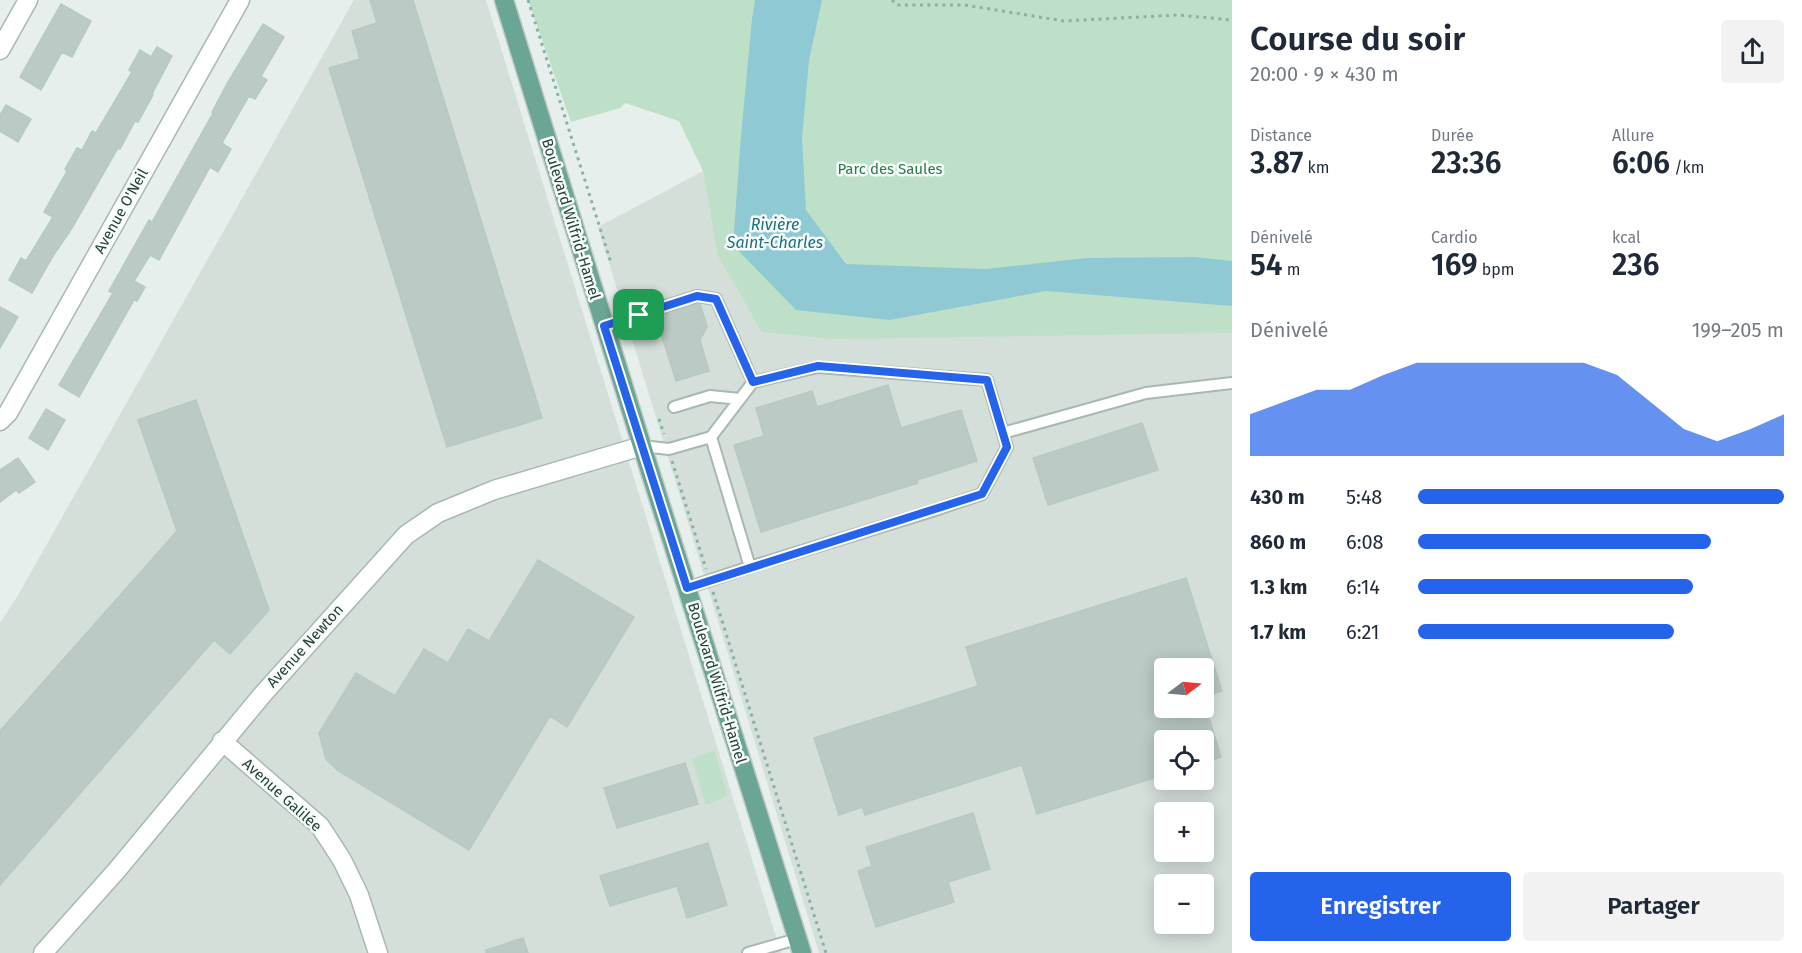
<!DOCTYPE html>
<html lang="fr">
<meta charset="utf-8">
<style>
:root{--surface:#fff;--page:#f2f2f3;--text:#1f2937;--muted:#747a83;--accent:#2563eb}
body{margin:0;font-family:"Fira Sans",sans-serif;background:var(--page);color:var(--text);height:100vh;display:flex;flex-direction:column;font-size:22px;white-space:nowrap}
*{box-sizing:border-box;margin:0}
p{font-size:20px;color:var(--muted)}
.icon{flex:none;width:33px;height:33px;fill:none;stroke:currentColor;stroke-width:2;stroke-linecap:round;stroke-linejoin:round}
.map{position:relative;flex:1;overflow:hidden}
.details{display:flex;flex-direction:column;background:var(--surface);width:570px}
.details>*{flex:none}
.needle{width:39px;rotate:74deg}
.tools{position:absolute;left:1154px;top:658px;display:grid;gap:12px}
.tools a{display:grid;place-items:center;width:60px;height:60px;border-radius:6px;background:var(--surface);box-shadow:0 3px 15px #0003;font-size:30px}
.pin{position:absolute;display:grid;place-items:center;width:51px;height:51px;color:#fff;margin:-26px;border-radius:12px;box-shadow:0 3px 9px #0006}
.round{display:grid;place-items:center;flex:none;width:63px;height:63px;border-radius:6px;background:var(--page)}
.summary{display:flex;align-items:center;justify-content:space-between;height:102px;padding:0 18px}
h1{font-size:33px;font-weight:600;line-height:45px}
.metrics{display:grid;grid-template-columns:repeat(3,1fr);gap:9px;height:102px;padding:6px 18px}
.metrics div{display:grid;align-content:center}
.metrics b{font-size:30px;font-weight:600}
.metrics small{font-size:16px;font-weight:400}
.metrics p{font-size:16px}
.chart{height:168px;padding:12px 18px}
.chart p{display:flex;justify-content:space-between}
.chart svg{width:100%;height:108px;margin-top:6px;fill:var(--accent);opacity:.7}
.cta{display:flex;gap:12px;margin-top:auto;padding:12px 18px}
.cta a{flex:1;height:69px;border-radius:6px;background:var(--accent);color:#fff;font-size:24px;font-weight:600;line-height:69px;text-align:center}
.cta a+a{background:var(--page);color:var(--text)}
ul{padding:0 18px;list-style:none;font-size:20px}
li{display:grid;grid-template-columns:96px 72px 1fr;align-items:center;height:45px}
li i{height:15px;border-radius:8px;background:var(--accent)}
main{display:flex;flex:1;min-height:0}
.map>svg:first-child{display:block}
.built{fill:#d4dfda;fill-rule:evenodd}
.green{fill:#bfe0c8}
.water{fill:#8ec9d4}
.building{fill:#bbcac4;stroke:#b8c9c2;stroke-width:1.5}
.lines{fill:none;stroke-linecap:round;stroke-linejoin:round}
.service-casing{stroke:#a8b8b2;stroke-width:14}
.minor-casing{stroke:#a8b8b2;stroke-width:21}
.primary-casing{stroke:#c2cac8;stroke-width:21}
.path{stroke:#86b3a5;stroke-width:3;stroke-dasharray:3 4.5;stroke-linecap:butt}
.service{stroke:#fff;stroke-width:10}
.minor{stroke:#fff;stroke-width:18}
.primary{stroke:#6aa596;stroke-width:18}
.route-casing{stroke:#fff;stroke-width:12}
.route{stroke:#2563eb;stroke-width:8}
.labels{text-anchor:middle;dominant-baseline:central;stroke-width:5;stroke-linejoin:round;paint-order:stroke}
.park-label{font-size:15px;fill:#2d7a4b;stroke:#f7fbf9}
.street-label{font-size:15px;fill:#24423a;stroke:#f7fbf9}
.water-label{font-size:16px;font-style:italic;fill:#1c6f80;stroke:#f7fbf9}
</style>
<main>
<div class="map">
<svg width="1232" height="953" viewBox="0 0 1232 953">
<rect width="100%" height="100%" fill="#e6efeb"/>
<!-- built -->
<path class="built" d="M 354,0 L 486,0 L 781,953 L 0,953 L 0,623 L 17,597 Z
M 703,171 L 717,254 L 1232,332 L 1232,953 L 819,953 L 598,227 ZM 1164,669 L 1203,669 L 1203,708 L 1164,708 ZM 1164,741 L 1203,741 L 1203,780 L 1164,780 ZM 1164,813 L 1203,813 L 1203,852 L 1164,852 ZM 1164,885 L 1203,885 L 1203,924 L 1164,924 Z"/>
<!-- green -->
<path class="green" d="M 528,0 L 1232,0 L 1232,333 L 831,339 L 762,332 L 717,254 L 703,171 L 679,121 L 625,103 L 620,108 L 571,122 Z
M 712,751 L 715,752 L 728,796 L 706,805 L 692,758 Z"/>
<!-- water -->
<path class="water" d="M 755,0 L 822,0 L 809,60 L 802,138 L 806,210 L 846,264 L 985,269 L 1087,258 L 1195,257 L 1232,261 L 1232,306 L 1046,291 L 890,320 L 796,310 L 733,245 L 741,136 L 752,19 Z"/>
<!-- building -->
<path class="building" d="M 370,0 L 413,0 L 542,418 L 447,447 L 329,68 L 360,59 L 352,31 L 377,23 Z
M 61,4 L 91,21 L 72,57 L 62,52 L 41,90 L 20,77 Z
M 263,24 L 284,37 L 261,76 L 267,80 L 255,99 L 249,96 L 222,143 L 231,149 L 218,172 L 210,167 L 159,260 L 150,255 L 134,281 L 145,287 L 137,301 L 134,300 L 79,397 L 59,385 L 113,293 L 109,291 L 149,220 L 152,222 L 213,113 L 212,112 L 228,82 Z
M 157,47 L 172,56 L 152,94 L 153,95 L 138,122 L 135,121 L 120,149 L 118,148 L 72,228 L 53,256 L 32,293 L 9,280 L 21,258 L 26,261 L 53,217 L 44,212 L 67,171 L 65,169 L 77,148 L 82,150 L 92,131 L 96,133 L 132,72 L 129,70 L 140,50 L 151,57 Z
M 6,105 L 31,119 L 18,142 L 0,131 L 0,115 Z
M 698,304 L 700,304 L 707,327 L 700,340 L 709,371 L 676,381 L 656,317 Z
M 0,307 L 18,317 L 0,348 Z
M 888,385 L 901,428 L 961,410 L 977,461 L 917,480 L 918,483 L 761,532 L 734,445 L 764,436 L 756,408 L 812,391 L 817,407 Z
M 196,400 L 269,610 L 230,654 L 214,640 L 0,885 L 0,731 L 177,531 L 138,420 Z
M 46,409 L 65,420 L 48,450 L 29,438 Z
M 1142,423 L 1158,470 L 1048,505 L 1033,458 Z
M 18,458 L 35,482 L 19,493 L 16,490 L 0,502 L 0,470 Z
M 538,560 L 634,617 L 567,727 L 550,716 L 469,850 L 337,770 L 326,759 L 319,733 L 356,673 L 395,696 L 424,649 L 448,663 L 468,629 L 489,641 Z
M 1186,578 L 1222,691 L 1203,697 L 1203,669 L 1164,669 L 1164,708 L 1206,708 L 1221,757 L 1203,763 L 1203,741 L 1164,741 L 1164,775 L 1037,814 L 1022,765 L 865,815 L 862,807 L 839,815 L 814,738 L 978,686 L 966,647 Z
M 685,763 L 698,804 L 617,828 L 604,788 Z
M 973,813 L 990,869 L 948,882 L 954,902 L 876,927 L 858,871 L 872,866 L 866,847 Z
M 708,843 L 727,905 L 687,918 L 677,886 L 610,906 L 600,876 Z
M 523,938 L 528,953 L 486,953 L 486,950 Z"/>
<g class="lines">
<!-- service casing -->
<g class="service-casing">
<path id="service" d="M 604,326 L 697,296 L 716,299 L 753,382
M 674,407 L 710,396 L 740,399
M 1003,433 L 1146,393 L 1232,383
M 711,437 L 753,382 L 818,367 L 987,380 L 1007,447 L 982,494 L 932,511 L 750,567
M 642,446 L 669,449 L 711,437 L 750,567 L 687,588
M 748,953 L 797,939"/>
</g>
<!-- minor casing -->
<g class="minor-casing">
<path id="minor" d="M 0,50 L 28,0
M 0,421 L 8,413 L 240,0
M 222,741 L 320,826 L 342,860 L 359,895 L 378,953
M 43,953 L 117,870 L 263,694 L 406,535 L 438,513 L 494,490 L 642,446"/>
</g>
<!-- primary casing -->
<g class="primary-casing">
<path id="primary" d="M 504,0 L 642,446 L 802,953"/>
</g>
<!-- path -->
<path class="path" d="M 528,0 L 611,263
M 892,0 L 897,5 L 965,5 L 1064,21 L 1178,15 L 1232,20
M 659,419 L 664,434
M 672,461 L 706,569
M 713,592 L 826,953"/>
<!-- service -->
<use href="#service" class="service"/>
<!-- minor -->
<use href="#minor" class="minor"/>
<!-- primary -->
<use href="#primary" class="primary"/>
</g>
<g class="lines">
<!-- route casing -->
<g class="route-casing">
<path id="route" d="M 697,296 L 716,299 L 753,382 L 818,366 L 987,380 L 1007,447 L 982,494 L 687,588 L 604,326 Z"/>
</g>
<!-- route -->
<use href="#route" class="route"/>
</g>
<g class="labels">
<!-- park labels -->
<g class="park-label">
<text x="890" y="169">Parc des Saules</text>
</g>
<!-- street labels -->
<g class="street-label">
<text transform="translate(121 211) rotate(-61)">Avenue O'Neil</text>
<text transform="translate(571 219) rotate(73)">Boulevard Wilfrid-Hamel</text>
<text transform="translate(305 646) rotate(-48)">Avenue Newton</text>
<text transform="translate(717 683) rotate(73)">Boulevard Wilfrid-Hamel</text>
<text transform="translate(282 795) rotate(42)">Avenue Galilée</text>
</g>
<!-- water labels -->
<g class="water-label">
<text x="775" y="224">Rivière<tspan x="775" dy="18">Saint-Charles</tspan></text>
</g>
</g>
</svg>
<div class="tools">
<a><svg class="needle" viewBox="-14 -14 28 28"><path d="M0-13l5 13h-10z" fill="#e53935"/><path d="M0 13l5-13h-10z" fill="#747a83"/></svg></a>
<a><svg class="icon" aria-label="locate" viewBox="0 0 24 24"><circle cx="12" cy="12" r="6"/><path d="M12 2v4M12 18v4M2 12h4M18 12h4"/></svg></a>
<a>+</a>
<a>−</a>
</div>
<div class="pin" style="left:639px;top:315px;background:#1e9e55"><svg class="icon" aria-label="arrive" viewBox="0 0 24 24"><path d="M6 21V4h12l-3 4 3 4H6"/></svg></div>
</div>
<section class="details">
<div class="summary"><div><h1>Course du soir</h1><p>20:00 · 9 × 430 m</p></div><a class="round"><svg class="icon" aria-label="share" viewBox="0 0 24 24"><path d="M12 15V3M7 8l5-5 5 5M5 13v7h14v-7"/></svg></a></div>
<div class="metrics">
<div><p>Distance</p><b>3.87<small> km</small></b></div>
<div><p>Durée</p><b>23:36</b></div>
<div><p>Allure</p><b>6:06<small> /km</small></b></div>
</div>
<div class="metrics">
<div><p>Dénivelé</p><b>54<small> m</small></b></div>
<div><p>Cardio</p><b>169<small> bpm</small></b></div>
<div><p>kcal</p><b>236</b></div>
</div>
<div class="chart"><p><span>Dénivelé</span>199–205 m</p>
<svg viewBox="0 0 160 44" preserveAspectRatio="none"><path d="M0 44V27L10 22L20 17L30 17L40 11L50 6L60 6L70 6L80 6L90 6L100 6L110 11L120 22L130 33L140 38L150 33L160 27V44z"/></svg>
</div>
<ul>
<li><b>430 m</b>5:48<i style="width:100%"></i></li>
<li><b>860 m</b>6:08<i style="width:80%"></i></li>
<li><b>1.3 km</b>6:14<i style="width:75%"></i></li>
<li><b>1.7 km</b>6:21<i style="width:70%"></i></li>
</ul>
<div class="cta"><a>Enregistrer</a><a>Partager</a></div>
</section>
</main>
